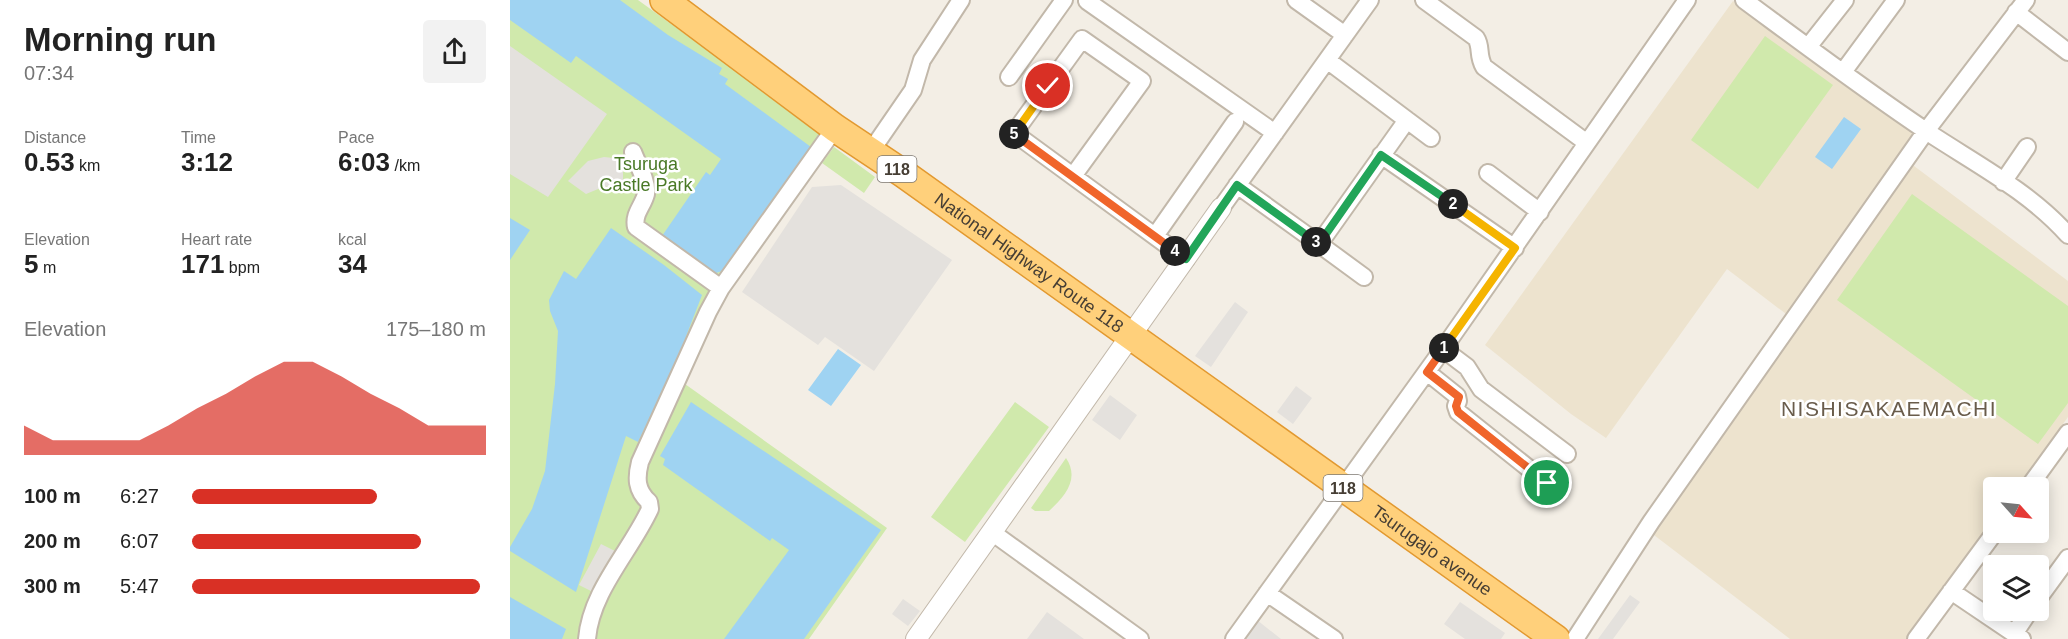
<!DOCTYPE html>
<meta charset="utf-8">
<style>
:root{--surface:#fff;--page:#f2f2f2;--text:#222;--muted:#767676;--accent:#d93025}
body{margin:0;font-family:Arial,sans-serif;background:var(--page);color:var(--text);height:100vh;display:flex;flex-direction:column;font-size:22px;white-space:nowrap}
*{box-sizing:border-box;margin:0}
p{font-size:20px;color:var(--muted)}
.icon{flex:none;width:33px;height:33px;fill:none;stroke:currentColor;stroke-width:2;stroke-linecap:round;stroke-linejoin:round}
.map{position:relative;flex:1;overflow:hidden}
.details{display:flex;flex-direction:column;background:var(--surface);width:510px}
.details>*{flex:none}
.needle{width:39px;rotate:117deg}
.controls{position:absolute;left:1473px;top:477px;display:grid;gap:12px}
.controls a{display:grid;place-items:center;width:66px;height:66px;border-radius:6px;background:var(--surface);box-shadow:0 3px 15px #0003;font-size:30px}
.pin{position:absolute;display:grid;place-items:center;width:51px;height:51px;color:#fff;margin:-26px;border:3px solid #fff;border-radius:50%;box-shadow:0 2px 6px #0007}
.km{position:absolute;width:30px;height:30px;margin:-15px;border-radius:50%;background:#222;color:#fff;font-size:16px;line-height:30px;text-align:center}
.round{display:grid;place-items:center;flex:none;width:63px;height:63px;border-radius:6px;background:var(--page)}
.head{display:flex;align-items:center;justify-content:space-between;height:102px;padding:0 24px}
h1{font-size:33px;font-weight:700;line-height:45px}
.figures{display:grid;grid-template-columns:repeat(3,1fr);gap:9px;height:102px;padding:6px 24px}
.figures div{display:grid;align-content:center}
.figures b{font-size:26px;font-weight:700}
.figures small{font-size:16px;font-weight:400}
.figures p{font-size:16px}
.chart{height:168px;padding:12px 24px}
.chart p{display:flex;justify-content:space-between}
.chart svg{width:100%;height:108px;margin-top:6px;fill:var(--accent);opacity:.7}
ul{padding:0 24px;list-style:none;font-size:20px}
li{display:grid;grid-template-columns:96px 72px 1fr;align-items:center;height:45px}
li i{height:15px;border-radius:8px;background:var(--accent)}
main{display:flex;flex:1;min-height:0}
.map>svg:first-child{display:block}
.education{fill:#ede3ce}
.green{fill:#d0e9ac}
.parking{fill:#e4e1dd}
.water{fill:#9fd3f2}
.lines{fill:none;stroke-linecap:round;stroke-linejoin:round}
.minor-casing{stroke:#c2b8aa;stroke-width:20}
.tertiary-casing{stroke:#c2b8aa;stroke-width:22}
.trunk-casing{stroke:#e29930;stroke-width:30}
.minor{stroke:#fff;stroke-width:16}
.tertiary{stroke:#fff;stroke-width:20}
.trunk{stroke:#ffd07b;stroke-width:27}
.split-1-casing{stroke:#fff;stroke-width:12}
.split-2-casing{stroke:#fff;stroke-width:12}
.split-3-casing{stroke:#fff;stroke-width:12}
.split-4-casing{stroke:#fff;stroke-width:12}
.split-5-casing{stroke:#fff;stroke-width:12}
.split-6-casing{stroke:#fff;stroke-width:12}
.split-1{stroke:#f0652b;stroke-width:8}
.split-2{stroke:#f5b400;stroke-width:8}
.split-3{stroke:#22a559;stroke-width:8}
.split-4{stroke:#22a559;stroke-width:8}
.split-5{stroke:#f0652b;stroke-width:8}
.split-6{stroke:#f5b400;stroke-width:8}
.labels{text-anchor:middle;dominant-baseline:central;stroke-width:5;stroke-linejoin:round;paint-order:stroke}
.shield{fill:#fff;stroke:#7e7871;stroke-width:1.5}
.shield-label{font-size:16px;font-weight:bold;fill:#463e34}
.park-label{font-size:18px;fill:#497926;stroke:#fff}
.street-label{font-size:18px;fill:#463e34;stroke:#fff}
.quarter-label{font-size:21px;letter-spacing:1.5px;fill:#695c4b;stroke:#fff}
</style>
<main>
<section class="details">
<div class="head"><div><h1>Morning run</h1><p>07:34</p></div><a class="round"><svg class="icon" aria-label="share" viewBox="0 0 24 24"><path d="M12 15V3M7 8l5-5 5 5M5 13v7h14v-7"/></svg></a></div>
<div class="figures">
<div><p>Distance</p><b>0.53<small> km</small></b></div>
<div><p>Time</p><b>3:12</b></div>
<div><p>Pace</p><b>6:03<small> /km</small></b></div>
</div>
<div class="figures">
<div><p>Elevation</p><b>5<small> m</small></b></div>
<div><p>Heart rate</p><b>171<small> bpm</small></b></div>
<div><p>kcal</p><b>34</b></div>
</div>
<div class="chart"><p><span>Elevation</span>175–180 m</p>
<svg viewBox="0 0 160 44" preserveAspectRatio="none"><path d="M0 44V32L10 38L20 38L30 38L40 38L50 32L60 25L70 19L80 12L90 6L100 6L110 12L120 19L130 25L140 32L150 32L160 32V44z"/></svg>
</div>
<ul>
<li><b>100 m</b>6:27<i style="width:63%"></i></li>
<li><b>200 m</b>6:07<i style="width:78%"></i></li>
<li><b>300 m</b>5:47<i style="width:98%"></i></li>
</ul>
</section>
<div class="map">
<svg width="1558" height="639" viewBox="0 0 1558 639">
<rect width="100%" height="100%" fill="#f3eee5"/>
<!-- education -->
<path class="education" d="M 1223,1 L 1408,130 L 1280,317 L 1217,269 L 1096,438 L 1061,414 L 975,345 Z
M 1400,163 L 1558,281 L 1558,417 L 1508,487 L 1484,488 L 1483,523 L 1401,639 L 1280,639 L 1140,532 Z"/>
<!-- green -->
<path class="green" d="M 0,0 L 128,0 L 324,142 L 203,316 L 175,384 L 377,528 L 299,639 L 0,639 Z
M 1255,36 L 1323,85 L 1248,189 L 1181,140 Z
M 324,147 L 365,177 L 354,193 L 312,163 Z
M 1402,194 L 1558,306 L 1558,403 L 1528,444 L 1327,300 Z
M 505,402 L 539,427 L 455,542 L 421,517 Z
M 556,458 C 570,479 555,496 539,511 L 525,511 L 521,508 Z"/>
<!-- parking -->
<path class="parking" d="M 0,46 L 97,114 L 38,197 L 0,174 Z
M 94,157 L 113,159 L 113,184 L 93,187 L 76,194 L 58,181 L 78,161 Z
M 331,185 L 442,260 L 364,371 L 315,337 L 308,345 L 232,292 L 302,187 Z
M 725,302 L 738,312 L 701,367 L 685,356 Z
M 786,386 L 802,398 L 783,424 L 767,412 Z
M 600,395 L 627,415 L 610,440 L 582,420 Z
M 91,544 L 105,551 L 83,592 L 69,585 Z
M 1120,595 L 1130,602 L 1103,639 L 1088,639 Z
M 393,599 L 410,611 L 398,626 L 382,614 Z
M 950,602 L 995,633 L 991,639 L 955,639 L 934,624 Z
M 537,612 L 574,639 L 517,639 Z
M 747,620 L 771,639 L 733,639 Z"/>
<!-- water -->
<path class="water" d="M 0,0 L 110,0 L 158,35 L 212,68 L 209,74 L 218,79 L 215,84 L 301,147 L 215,270 L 206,273 L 152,236 L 196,172 L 200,175 L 211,159 L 66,56 L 61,63 L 0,20 Z
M 1334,117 L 1351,129 L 1322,169 L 1305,157 Z
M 0,218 L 20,230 L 0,260 Z
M 101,228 L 154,265 L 192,295 L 165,365 L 128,442 L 116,436 L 66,592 L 0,551 L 0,547 L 22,509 L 35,471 L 45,384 L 48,331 L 40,311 L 39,300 L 54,271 L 66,279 Z
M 328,349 L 351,365 L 321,406 L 298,390 Z
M 181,402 L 371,530 L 294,639 L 214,639 L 279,550 L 262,538 L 260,541 L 153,465 L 155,459 L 150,456 Z
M 0,597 L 56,629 L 52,639 L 0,639 Z"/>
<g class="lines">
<!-- minor casing -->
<g class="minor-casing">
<path id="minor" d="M 786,0 L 835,35
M 914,0 L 966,38 C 972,47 967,55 974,67 L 1077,143
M 1234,0 C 1295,45 1356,91 1419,133 C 1466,164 1520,192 1558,235
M 577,1 L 765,133
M 1506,12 L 1558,52
M 1298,47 L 1335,0
M 817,60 L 921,138
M 1333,72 L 1386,0
M 499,77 L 554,0
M 361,151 L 403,90 L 412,60 L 451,0
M 123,152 C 127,163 138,182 136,194 C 133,206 123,214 126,227 L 211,288
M 871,155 L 1005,248
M 978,173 L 1030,212
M 563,176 L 632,81 L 572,39 L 504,133 L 676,259
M 1493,182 L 1517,147
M 727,185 L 809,244 L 897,120
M 711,208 L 860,0
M 645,236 L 725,122
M 809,244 L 854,277
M 933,349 L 957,367 L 971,389 L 1057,454
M 917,372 L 947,396 L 948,401 L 946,406 L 948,412 L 1037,483
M 1518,488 L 1558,433
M 483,533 L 630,639
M 1441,591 L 1512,639
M 757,593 L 824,639
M 1528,599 L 1558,558
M 1504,634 L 1520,610
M 77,639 C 81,591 120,552 140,509 L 139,502 C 126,490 126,478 130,462 L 198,312 L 211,288 L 325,128
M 724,639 L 933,349 L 1177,0
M 1065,639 L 1141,522 L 1416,131 L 1516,0
M 1406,639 L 1485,532"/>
</g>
<!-- tertiary casing -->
<g class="tertiary-casing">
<path id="tertiary" d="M 406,639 L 711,208"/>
</g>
<!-- trunk casing -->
<g class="trunk-casing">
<g id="trunk">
<path id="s1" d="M 154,0 L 325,128 L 394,174 L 1046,639"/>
</g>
</g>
<!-- minor -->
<use href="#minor" class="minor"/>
<!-- tertiary -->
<use href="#tertiary" class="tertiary"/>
<!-- trunk -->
<use href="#trunk" class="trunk"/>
</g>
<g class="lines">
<!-- split-1 casing -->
<g class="split-1-casing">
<path id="split-1" d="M 934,348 L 917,372 L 949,397 L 946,406 L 948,412 L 1037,483"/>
</g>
<!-- split-2 casing -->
<g class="split-2-casing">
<path id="split-2" d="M 934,348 L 1005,248 L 943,204"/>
</g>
<!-- split-3 casing -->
<g class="split-3-casing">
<path id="split-3" d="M 806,242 L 809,244 L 871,155 L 943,204"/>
</g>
<!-- split-4 casing -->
<g class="split-4-casing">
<path id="split-4" d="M 665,251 L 676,259 L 727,185 L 806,242"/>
</g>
<!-- split-5 casing -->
<g class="split-5-casing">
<path id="split-5" d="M 504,134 L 665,251"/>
</g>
<!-- split-6 casing -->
<g class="split-6-casing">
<path id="split-6" d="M 504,134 L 538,86"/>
</g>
<!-- split-1 -->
<use href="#split-1" class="split-1"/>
<!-- split-2 -->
<use href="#split-2" class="split-2"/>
<!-- split-3 -->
<use href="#split-3" class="split-3"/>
<!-- split-4 -->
<use href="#split-4" class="split-4"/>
<!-- split-5 -->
<use href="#split-5" class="split-5"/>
<!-- split-6 -->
<use href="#split-6" class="split-6"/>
</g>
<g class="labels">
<!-- shield labels -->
<g class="shield">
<rect x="367.5" y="156" width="39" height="26" rx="4.5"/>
<rect x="813.5" y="475" width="39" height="26" rx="4.5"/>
</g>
<g class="shield-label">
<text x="387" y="169">118</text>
<text x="833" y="488">118</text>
</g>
<!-- park labels -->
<g class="park-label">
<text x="136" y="164">Tsuruga<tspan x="136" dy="21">Castle Park</tspan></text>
</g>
<!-- street labels -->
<g class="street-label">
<text stroke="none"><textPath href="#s1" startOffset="450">National Highway Route 118</textPath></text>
<text stroke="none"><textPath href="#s1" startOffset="945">Tsurugajo avenue</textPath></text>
</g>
<!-- quarter labels -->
<g class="quarter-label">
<text x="1379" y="408">NISHISAKAEMACHI</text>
</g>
</g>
</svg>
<div class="controls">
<a><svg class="needle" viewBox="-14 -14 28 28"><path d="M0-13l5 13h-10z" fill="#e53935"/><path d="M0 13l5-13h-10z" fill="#767676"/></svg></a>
<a><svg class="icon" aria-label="layers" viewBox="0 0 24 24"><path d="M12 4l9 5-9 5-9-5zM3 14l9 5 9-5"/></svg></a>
</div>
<div class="pin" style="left:1037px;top:483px;background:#1e9e55"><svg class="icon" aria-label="arrive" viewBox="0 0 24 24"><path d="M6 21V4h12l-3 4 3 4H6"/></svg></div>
<div class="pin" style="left:538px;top:86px;background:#d93025"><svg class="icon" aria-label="check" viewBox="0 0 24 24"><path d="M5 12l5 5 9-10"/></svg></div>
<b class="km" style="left:934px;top:348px">1</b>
<b class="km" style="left:943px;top:204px">2</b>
<b class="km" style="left:806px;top:242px">3</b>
<b class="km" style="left:665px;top:251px">4</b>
<b class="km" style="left:504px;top:134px">5</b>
</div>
</main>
